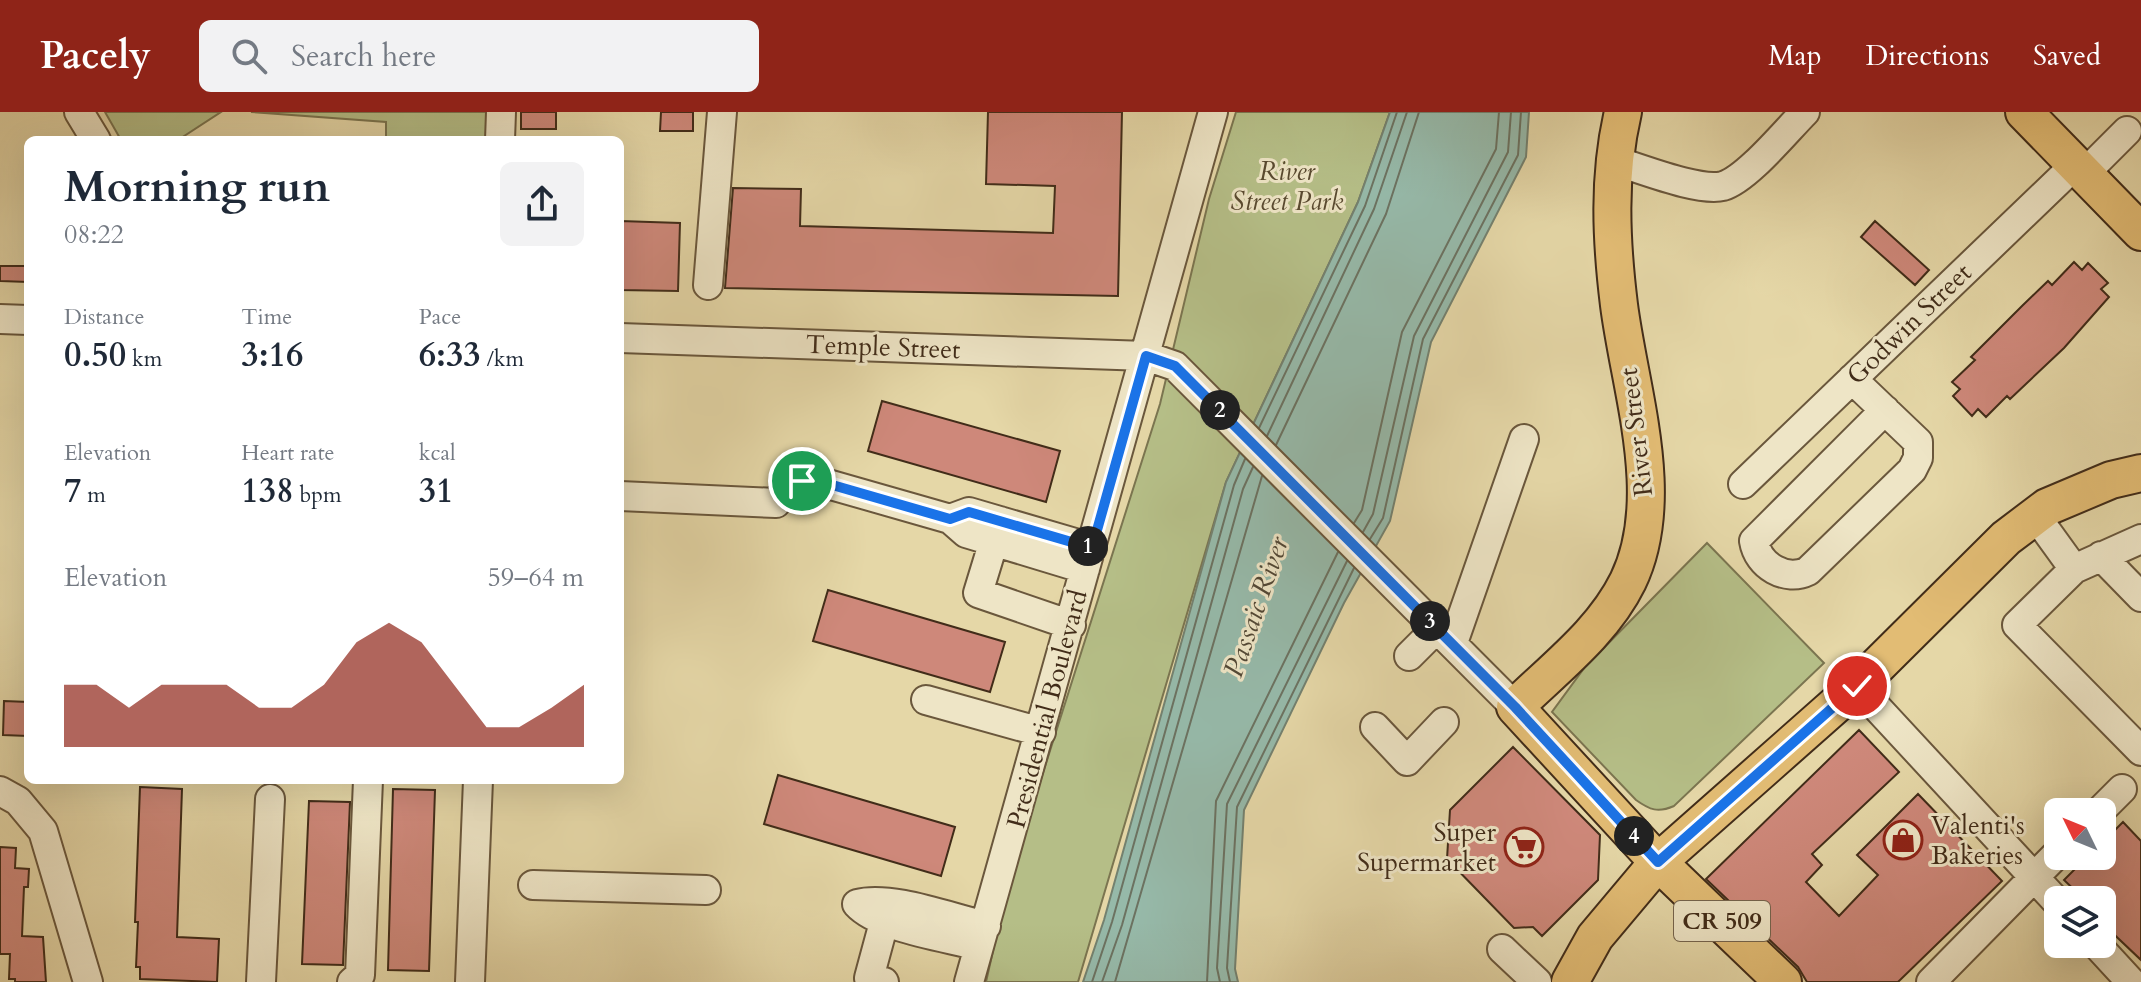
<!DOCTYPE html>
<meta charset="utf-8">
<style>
:root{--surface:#fff;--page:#f2f2f3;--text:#1f2937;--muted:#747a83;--accent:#8f2418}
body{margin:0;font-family:Cardo,serif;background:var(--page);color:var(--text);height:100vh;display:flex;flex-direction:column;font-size:30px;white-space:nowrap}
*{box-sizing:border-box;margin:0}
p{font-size:26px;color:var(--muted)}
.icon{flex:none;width:44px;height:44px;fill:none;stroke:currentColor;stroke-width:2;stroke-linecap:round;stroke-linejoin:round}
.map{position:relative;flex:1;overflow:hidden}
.sheet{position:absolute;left:24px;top:24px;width:600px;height:648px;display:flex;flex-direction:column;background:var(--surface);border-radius:12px;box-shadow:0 8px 32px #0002}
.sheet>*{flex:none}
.needle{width:52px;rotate:313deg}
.fabs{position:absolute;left:2044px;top:686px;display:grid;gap:16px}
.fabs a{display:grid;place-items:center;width:72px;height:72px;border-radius:12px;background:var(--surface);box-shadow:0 8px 32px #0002;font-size:40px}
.pin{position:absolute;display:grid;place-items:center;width:68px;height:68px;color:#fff;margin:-34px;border:4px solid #fff;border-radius:50%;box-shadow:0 2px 8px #0007}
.km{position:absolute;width:40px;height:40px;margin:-20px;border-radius:50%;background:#222;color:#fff;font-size:22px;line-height:40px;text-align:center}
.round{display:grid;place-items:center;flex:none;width:84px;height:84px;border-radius:12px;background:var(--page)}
.summary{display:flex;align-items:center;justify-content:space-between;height:136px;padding:0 40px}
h1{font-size:44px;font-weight:700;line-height:60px}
.figures{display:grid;grid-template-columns:repeat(3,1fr);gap:12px;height:136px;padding:8px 40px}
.figures div{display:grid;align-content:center}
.figures b{font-size:34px;font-weight:700}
.figures small{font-size:22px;font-weight:400}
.figures p{font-size:22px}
.chart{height:224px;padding:16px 40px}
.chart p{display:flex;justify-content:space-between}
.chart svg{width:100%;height:144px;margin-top:8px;fill:var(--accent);opacity:.7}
header{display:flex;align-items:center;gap:48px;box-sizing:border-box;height:112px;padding:0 40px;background:var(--accent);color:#fff}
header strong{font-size:38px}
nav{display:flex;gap:44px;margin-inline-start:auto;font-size:28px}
.search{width:560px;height:72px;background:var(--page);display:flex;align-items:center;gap:20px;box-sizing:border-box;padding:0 28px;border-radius:12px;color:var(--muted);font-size:30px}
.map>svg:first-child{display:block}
.green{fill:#b5be87;stroke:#7b7550;stroke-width:2}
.water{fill:#96b9a9;stroke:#74816f;stroke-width:2}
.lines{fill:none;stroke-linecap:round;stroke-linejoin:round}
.shore{stroke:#6c7261;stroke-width:2}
.building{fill:#ce887a;stroke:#412c19;stroke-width:2}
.minor-casing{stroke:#6a573c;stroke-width:32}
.major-casing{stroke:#412c19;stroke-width:40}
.minor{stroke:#eee5c6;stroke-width:28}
.major{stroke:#e2bc74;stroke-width:36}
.route-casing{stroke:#fff;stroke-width:16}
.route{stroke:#1a73e8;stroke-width:10}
.labels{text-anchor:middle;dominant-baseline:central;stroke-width:6;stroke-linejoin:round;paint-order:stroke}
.shield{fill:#eee5c6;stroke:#75644d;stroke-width:2}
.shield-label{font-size:24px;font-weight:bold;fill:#412c19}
.park-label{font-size:26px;font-style:italic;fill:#58492f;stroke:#eee5c6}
.street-label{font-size:26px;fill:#412c19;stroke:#eee5c6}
.poi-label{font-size:26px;fill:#412c19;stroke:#eee5c6;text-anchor:start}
.water-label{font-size:28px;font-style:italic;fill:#524836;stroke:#eee5c6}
</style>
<header>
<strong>Pacely</strong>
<div class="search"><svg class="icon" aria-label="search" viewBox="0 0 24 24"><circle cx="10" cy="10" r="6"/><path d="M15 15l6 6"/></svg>Search here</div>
<nav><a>Map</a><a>Directions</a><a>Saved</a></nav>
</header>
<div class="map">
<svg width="2141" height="870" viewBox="0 0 2141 870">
<rect width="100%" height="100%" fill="#e5d7a7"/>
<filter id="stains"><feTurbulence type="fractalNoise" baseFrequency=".0025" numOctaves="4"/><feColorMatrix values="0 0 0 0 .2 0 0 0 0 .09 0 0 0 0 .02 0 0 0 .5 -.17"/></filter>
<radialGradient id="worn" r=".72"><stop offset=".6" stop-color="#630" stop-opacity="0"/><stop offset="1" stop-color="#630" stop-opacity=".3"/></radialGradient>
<!-- green -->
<path class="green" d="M 105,0 L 221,0 L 178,28 L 121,28 Z
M 251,0 L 493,0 L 492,28 L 386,28 L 386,10 Z
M 1236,0 L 1390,0 L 1358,90 L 1226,370 L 1078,870 L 986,870 L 1009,768 L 1160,292 L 1209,87 Z
M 1707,431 L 1824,551 L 1674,694 C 1658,701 1650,698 1636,688 L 1552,600 L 1585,555 Z"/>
<!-- water -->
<path class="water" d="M 1390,0 L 1529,0 L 1526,45 L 1431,230 L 1390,409 L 1344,491 L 1244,698 L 1235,857 L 1238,870 L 1083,870 L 1104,808 L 1226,370 L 1358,90 Z"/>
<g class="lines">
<!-- shore -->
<path class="shore" d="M 1259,316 L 1365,94 L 1397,0
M 1267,324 L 1374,97 L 1407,0
M 1276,333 L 1386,102 L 1419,0
M 1354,411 L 1362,398 L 1402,220 L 1496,37 L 1499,0
M 1363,420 L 1373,402 L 1414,224 L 1508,40 L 1511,0
M 1370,427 L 1383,406 L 1423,227 L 1518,43 L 1521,0
M 1092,870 L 1112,810 L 1234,373 L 1245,347
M 1102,870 L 1122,813 L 1243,377 L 1253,355
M 1115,870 L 1262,364
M 1207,870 L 1216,689 L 1338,440
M 1220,870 L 1217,856 L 1227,692 L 1347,449
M 1230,870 L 1227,856 L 1237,695 L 1354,456"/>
</g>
<!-- building -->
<path class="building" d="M 521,0 L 556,0 L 556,17 L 521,17 Z
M 661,0 L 693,0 L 693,19 L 660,19 Z
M 988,0 L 1122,0 L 1118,184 L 725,176 L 733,76 L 801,77 L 800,114 L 1053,121 L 1055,74 L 986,72 Z
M 620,109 L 680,111 L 678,179 L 620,178 Z
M 1875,109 L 1929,158 L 1915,173 L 1861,125 Z
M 2074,150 L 2082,158 L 2088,151 L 2108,171 L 2101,177 L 2109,185 L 2064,236 L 2010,287 L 2007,284 L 1986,305 L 1978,297 L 1972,304 L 1953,284 L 1960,277 L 1952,270 L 1975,248 L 1971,245 L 2022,194 L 2048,169 L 2052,173 Z
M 0,154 L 28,154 L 28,170 L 0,169 Z
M 882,289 L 1060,339 L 1046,390 L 868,339 Z
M 828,478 L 1005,530 L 990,580 L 813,529 Z
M 4,589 L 28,590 L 28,624 L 3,623 Z
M 1859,618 L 1899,660 L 1812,742 L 1822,753 L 1806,770 L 1839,804 L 1878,763 L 1857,743 L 1918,682 L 2002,769 L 1898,870 L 1807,870 L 1798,855 L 1706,767 Z
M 1513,635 L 1600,723 L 1598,768 L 1542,824 L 1533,815 L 1514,816 L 1447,747 L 1450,698 Z
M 778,663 L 955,715 L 941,764 L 764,712 Z
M 140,675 L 182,677 L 177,825 L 219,827 L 217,870 L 140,867 L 140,855 L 136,855 L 138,810 L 135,810 Z
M 393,677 L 435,678 L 429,859 L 388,858 Z
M 309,689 L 350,690 L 343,853 L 302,852 Z
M 2123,710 L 2141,729 L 2141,848 L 2102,811 L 2102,788 L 2085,788 L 2064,768 L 2088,744 L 2102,744 L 2102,731 Z
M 0,735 L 16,736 L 15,756 L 29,757 L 28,775 L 24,775 L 22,824 L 43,825 L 46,870 L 15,870 L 15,867 L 9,867 L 10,842 L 0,842 Z"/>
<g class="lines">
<!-- minor casing -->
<g class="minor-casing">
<path id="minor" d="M 79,0 L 96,28
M 500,28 L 501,0
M 1615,49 C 1640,56 1698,80 1723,74 C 1747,67 1786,19 1805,0
M 2084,62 L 2127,19
M 708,173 L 722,0
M 0,207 L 28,208
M 620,226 L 1146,244 L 1175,254 L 1515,595
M 1852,267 L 1918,330 L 1918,346 L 1912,358 L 1808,459 C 1786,470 1758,454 1754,429 L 1885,298
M 1743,372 L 2075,53
M 620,384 L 776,391 L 788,375 L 810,367 L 950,407 L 966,421 L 1085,457
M 2035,403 L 2074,457
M 950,407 L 969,400 L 1092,436
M 1000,409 L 978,481 L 1071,513
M 2141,427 L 2074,457 L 2017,513 L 2141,639
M 2101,444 L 2141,485
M 1453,531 L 1524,327
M 1409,544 L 1437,516
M 1857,574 L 2058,791
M 926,588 L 1041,620
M 1375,615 L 1407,649 L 1444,610
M 0,679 L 18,689 L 43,719 L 88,870
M 2099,700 L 2122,677
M 533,773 L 706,778
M 2096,832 L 2131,870
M 979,834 C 946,825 879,816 857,792 C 892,783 950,806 986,814
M 1502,837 L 1537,870
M 261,870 L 270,687
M 352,870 L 360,863 L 368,668
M 470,870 L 478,668
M 884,870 L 869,866 L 889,792
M 969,870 L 1213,0
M 1931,870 L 2058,741"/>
</g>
<!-- major casing -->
<g class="major-casing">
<path id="major" d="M 1623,0 C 1608,64 1611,128 1619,193 C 1630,279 1668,386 1628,469 C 1603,520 1555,556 1515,595 L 1658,750 L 1783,870
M 2024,0 L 2141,120
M 1570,870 L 1595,825 L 1658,750 L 1857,574 L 2006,426 L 2047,395 L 2111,368 L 2141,361"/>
</g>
<!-- minor -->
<use href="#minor" class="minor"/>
<!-- major -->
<use href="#major" class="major"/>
</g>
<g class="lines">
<!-- route casing -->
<g class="route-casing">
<path id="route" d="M 802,369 L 822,370 L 950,407 L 969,400 L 1092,436 L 1146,244 L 1175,254 L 1515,595 L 1658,750 L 1857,574"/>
</g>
<!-- route -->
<use href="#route" class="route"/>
</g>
<!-- icons -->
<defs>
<g id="shop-ring" transform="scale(2)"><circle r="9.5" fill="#eee5c6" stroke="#8f2418" stroke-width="1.5"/><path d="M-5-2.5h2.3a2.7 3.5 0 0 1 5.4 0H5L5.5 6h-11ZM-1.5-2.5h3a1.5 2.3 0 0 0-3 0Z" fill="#8f2418"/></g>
<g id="supermarket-ring" transform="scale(2)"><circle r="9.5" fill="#eee5c6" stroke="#8f2418" stroke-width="1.5"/><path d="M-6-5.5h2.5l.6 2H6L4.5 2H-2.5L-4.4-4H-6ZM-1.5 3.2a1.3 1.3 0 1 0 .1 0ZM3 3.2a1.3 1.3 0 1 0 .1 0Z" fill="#8f2418"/></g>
</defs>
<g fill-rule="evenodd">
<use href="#shop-ring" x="1903" y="728"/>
<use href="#supermarket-ring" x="1524" y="735"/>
</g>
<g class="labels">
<!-- shield labels -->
<rect class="shield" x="1674" y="789" width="96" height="40" rx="6"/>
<g class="shield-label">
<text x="1722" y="809">CR 509</text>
</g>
<!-- park labels -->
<g class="park-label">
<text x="1287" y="59">River<tspan x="1287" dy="30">Street Park</tspan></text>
</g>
<!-- street labels -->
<g class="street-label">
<text transform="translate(1909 212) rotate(-44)">Godwin Street</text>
<text transform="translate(883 235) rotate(2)">Temple Street</text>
<text transform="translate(1636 320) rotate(-97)">River Street</text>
<text transform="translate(1047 597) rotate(-75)">Presidential Boulevard</text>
</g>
<!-- poi labels -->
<g class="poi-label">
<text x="1931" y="713">Valenti's<tspan x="1931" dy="30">Bakeries</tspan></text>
<text x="1496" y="720" text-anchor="end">Super<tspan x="1496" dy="30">Supermarket</tspan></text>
</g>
<!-- water labels -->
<g class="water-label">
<text transform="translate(1256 495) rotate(-71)">Passaic River</text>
</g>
</g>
<rect width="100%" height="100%" filter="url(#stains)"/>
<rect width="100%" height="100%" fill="url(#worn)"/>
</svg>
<div class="fabs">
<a><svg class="needle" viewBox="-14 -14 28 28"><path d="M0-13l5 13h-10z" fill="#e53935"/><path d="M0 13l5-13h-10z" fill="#747a83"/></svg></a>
<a><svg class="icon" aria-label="layers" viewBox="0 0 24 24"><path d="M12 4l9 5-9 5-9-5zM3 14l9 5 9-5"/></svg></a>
</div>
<div class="pin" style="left:802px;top:369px;background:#1e9e55"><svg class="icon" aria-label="arrive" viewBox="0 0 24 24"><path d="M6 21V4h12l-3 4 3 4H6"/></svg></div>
<div class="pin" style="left:1857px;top:574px;background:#d93025"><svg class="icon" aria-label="check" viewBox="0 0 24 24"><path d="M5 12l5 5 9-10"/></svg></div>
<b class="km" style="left:1088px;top:434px">1</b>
<b class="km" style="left:1220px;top:298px">2</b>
<b class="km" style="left:1430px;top:509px">3</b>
<b class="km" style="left:1634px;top:724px">4</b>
<section class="sheet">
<div class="summary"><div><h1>Morning run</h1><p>08:22</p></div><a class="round"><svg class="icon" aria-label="share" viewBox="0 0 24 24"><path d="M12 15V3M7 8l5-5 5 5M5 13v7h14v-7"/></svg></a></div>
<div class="figures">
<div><p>Distance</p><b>0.50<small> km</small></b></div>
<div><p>Time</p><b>3:16</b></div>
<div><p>Pace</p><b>6:33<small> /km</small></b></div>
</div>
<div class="figures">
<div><p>Elevation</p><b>7<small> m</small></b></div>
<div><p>Heart rate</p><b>138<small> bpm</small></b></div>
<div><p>kcal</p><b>31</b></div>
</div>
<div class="chart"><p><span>Elevation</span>59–64 m</p>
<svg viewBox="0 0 160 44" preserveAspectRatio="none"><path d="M0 44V25L10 25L20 32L30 25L40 25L50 25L60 32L70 32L80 25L90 12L100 6L110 12L120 25L130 38L140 38L150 32L160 25V44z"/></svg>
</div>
</section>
</div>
